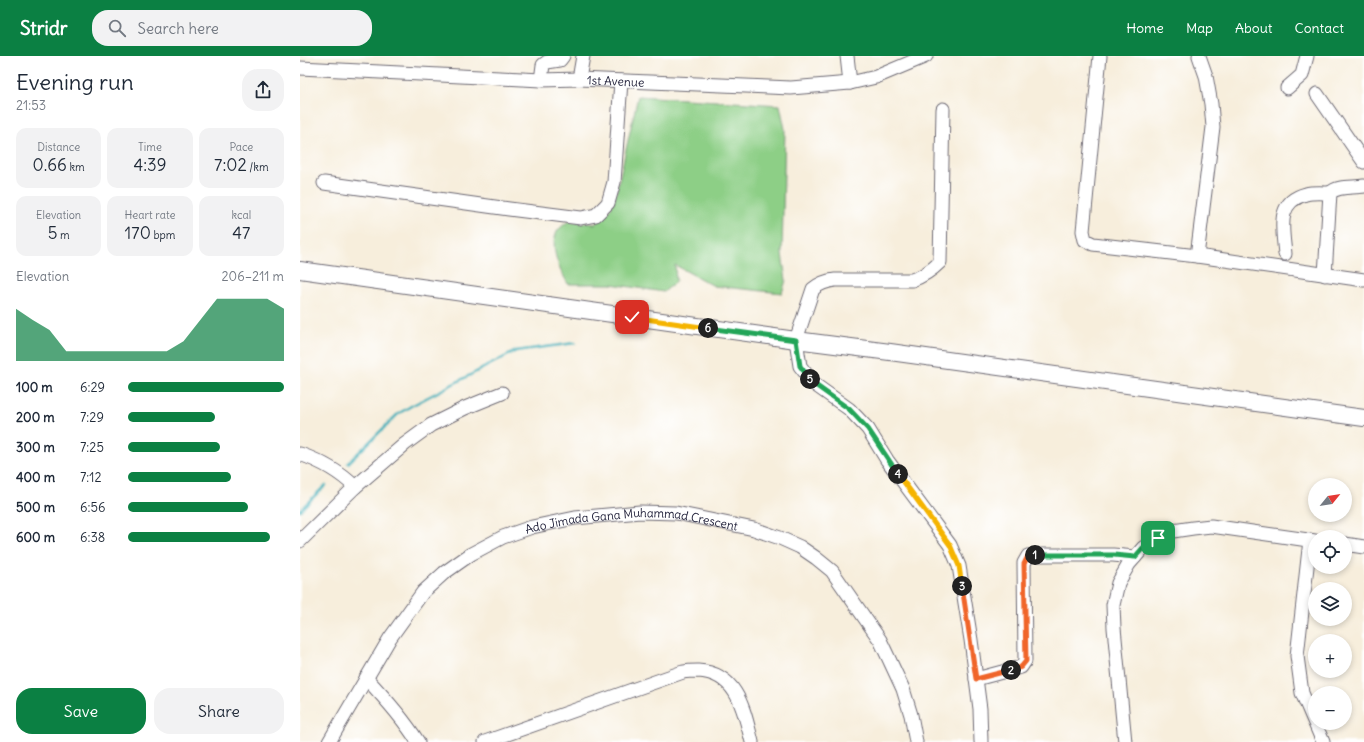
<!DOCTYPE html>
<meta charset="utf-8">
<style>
:root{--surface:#fff;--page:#f2f2f3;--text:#1f2937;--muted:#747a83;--accent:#0b8043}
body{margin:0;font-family:Delius,sans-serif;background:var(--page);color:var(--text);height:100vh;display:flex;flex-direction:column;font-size:15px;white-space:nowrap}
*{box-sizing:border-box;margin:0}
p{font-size:13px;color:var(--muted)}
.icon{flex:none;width:22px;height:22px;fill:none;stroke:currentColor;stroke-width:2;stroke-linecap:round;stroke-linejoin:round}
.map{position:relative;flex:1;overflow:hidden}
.panel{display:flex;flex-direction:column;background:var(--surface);width:300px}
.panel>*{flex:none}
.needle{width:26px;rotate:60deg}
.fabs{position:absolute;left:1008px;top:422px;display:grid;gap:8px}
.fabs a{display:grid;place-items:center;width:44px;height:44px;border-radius:50%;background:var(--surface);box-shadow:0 2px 6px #0003;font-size:20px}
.pin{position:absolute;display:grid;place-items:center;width:34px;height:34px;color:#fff;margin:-17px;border-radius:8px;box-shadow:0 2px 6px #0006}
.km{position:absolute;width:20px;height:20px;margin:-10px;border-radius:50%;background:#222;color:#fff;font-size:11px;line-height:20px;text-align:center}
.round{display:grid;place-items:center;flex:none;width:42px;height:42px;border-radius:16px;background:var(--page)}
.headline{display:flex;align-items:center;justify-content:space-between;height:68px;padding:0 16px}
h1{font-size:22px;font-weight:600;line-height:30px}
.figures{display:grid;grid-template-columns:repeat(3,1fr);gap:6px;height:68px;padding:4px 16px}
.figures div{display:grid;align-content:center;border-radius:10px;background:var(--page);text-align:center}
.figures b{font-size:17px;font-weight:600}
.figures small{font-size:11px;font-weight:400}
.figures p{font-size:11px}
.chart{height:112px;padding:8px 16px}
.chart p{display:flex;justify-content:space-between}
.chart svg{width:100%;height:72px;margin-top:4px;fill:var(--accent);opacity:.7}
.cta{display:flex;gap:8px;margin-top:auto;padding:8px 16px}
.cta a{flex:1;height:46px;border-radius:16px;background:var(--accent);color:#fff;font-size:16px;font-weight:600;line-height:46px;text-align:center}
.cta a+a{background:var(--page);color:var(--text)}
ul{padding:0 16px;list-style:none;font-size:13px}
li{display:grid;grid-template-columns:64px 48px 1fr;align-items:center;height:30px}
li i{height:10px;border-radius:5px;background:var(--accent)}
header{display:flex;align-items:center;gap:24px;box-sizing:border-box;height:56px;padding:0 20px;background:var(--accent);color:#fff}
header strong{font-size:19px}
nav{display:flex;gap:22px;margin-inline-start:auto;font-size:14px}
.search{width:280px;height:36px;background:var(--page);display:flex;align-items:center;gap:10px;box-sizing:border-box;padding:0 14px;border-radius:16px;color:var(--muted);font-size:15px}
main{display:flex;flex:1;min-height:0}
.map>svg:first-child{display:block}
.green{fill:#8dcf86;stroke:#587860}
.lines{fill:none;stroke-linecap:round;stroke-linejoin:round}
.stream{stroke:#41b0bb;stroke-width:2.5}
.minor-casing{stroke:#6d6973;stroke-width:15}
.major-casing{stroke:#6d6973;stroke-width:18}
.minor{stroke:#fff;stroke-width:13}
.major{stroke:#fff;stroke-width:16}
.split-1-casing{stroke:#fff;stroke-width:8}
.split-2-casing{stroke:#fff;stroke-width:8}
.split-3-casing{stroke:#fff;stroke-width:8}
.split-4-casing{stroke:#fff;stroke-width:8}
.split-5-casing{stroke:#fff;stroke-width:8}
.split-6-casing{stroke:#fff;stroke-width:8}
.split-7-casing{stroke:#fff;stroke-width:8}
.split-1{stroke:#22a559;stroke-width:5}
.split-2{stroke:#f0652b;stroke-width:5}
.split-3{stroke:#f0652b;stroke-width:5}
.split-4{stroke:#f5b400;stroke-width:5}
.split-5{stroke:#22a559;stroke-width:5}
.split-6{stroke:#22a559;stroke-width:5}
.split-7{stroke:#f5b400;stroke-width:5}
.labels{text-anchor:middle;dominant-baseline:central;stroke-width:3.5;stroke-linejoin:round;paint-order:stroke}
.street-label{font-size:12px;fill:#22223b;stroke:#fff}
</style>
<header>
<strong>Stridr</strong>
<div class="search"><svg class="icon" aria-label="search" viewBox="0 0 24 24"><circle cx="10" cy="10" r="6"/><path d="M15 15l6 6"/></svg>Search here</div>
<nav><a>Home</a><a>Map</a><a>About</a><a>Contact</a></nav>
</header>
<main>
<section class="panel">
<div class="headline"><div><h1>Evening run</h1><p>21:53</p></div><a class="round"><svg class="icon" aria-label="share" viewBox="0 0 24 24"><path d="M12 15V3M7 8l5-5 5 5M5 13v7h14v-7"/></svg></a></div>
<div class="figures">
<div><p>Distance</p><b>0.66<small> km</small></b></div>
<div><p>Time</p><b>4:39</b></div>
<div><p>Pace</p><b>7:02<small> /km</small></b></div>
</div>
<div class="figures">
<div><p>Elevation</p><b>5<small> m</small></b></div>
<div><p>Heart rate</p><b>170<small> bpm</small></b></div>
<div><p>kcal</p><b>47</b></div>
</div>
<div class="chart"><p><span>Elevation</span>206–211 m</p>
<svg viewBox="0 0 160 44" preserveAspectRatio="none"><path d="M0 44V12L10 19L20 25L30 38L40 38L50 38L60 38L70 38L80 38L90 38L100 32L110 19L120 6L130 6L140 6L150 6L160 12V44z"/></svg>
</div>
<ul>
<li><b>100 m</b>6:29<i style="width:100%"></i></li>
<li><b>200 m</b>7:29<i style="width:56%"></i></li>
<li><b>300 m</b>7:25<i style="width:59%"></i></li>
<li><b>400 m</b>7:12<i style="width:66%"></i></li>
<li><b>500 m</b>6:56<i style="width:77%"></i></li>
<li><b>600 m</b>6:38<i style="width:91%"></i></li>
</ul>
<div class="cta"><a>Save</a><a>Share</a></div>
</section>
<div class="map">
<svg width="1064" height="686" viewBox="0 0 1064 686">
<rect width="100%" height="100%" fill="#fff"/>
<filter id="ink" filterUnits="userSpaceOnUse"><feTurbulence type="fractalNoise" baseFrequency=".025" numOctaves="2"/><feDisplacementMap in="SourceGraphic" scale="8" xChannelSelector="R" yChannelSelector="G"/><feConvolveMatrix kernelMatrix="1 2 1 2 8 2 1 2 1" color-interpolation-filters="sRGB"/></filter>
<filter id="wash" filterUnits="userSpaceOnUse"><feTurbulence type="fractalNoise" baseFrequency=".012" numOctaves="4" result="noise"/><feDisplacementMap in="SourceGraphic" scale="16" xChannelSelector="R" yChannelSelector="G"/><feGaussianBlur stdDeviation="0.9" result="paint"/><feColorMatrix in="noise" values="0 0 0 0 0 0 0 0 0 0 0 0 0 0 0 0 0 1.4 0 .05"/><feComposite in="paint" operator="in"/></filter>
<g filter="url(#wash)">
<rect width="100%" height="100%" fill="#f7eedc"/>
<!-- green -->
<path class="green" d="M 338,40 L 480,49 L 485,73 L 482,198 L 486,224 L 482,237 L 414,230 L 375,209 L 376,225 L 364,236 L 311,228 L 268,228 C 260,214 249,192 257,176 C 259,172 265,168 269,165 L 295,168 C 305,161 311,154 315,142 Z"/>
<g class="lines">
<!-- stream -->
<path class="stream" d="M 48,407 L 98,358 L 111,350 L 216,295 L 275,287
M 0,454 L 26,429"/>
</g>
</g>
<g filter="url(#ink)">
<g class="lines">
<!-- minor casing -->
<g class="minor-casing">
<g id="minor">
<path d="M 547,0 L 550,27"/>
<path d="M 800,0 L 783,175 L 785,184 L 793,188 L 897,200 L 1064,224"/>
<path id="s1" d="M 0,12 L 241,24 L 279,23 L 491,32 L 550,27 L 576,21 L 626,0"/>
<path d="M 279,23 L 283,0"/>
<path d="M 241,24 L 243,9 L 247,6 L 260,4 L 263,0"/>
<path d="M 987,32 L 1002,19 L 1007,0"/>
<path d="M 1017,38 L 1064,106"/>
<path d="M 643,53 L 640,206 C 632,214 624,220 612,224 L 535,224 C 526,225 520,227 513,233 L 496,284 L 500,310 L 514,328 L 549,353 L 568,373 L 587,404 L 650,489 L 659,510 L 671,584 L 680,653 L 681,686"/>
<path d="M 24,127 L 209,153 L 281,162 L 296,159 L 308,147 L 314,126 L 321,25"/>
<path d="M 985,198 C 983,174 975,146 1006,138 C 1013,136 1023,137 1030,137"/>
<path d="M 897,200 L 913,71 L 911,48 L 906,20 L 899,0"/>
<path d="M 1025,219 L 1030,137 C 1038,129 1053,132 1064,130"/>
<path d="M 0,398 C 20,405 40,416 55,431"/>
<path d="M 1010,484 L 997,600 L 1002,637 L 1023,686"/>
<path d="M 0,485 L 55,431 L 105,388 L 131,369 L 165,352 L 202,337"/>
<path d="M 1045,488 L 1064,491"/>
<path d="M 66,622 C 85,642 103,662 118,686"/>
<path d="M 676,623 L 721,611 L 725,605 L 724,507 L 728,500 L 734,499 L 813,499 L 835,501"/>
<path id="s2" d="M 29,686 L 90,582 L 123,536 L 144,517 L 171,498 L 203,481 L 232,471 L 275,462 L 340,456 L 376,457 L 454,473 L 480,482 L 500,491 L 516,502 L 532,515 L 580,584 L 589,603 L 603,633 L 611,659 L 616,686"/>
<path d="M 185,686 L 383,616 C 388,615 393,615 398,615 C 438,617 444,655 452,686"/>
<path d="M 825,686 L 814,572 L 813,549 L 818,527 L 829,508 L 843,492 L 858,482 L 873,475 L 893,472 L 911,470 L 1015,485"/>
</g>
</g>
<!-- major casing -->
<g class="major-casing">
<path id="major" d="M 0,214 L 496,284 L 590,296 L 1064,362"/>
</g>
<!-- minor -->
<use href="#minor" class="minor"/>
<!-- major -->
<use href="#major" class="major"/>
</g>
</g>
<g class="lines" filter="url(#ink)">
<!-- split-1 casing -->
<g class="split-1-casing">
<path id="split-1" d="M 735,499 L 814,499 L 835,501 L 843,492 L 858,482"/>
</g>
<!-- split-2 casing -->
<g class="split-2-casing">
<path id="split-2" d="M 711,614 L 721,611 L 726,605 L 724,508 L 728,500 L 735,499"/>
</g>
<!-- split-3 casing -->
<g class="split-3-casing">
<path id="split-3" d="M 662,530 L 676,623 L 711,614"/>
</g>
<!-- split-4 casing -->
<g class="split-4-casing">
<path id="split-4" d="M 598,418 L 650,489 L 659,510 L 662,530"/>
</g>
<!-- split-5 casing -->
<g class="split-5-casing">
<path id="split-5" d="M 510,323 L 514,328 L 549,353 L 568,373 L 598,418"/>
</g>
<!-- split-6 casing -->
<g class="split-6-casing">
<path id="split-6" d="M 408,272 L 496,284 L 500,310 L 510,323"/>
</g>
<!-- split-7 casing -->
<g class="split-7-casing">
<path id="split-7" d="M 332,261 L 408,272"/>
</g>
<!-- split-1 -->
<use href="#split-1" class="split-1"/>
<!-- split-2 -->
<use href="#split-2" class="split-2"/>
<!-- split-3 -->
<use href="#split-3" class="split-3"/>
<!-- split-4 -->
<use href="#split-4" class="split-4"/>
<!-- split-5 -->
<use href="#split-5" class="split-5"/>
<!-- split-6 -->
<use href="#split-6" class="split-6"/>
<!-- split-7 -->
<use href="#split-7" class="split-7"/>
</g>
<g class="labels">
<!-- street labels -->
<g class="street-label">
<text stroke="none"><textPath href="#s1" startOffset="316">1st Avenue</textPath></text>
<text stroke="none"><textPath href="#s2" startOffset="406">Ado Jimada Gana Muhammad Crescent</textPath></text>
</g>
</g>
</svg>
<div class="fabs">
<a><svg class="needle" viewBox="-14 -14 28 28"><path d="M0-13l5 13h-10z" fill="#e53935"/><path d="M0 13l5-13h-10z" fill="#747a83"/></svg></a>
<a><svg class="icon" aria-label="locate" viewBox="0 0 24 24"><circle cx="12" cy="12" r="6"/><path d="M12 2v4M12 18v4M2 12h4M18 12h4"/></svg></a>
<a><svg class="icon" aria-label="layers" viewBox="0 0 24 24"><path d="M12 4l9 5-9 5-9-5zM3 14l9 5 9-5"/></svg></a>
<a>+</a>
<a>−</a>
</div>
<div class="pin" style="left:858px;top:482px;background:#1e9e55"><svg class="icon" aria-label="arrive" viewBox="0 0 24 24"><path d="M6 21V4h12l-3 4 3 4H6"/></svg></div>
<div class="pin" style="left:332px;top:261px;background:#d93025"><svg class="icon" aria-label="check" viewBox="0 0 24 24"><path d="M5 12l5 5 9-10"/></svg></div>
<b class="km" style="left:735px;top:499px">1</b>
<b class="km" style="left:711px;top:614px">2</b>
<b class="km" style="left:662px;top:530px">3</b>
<b class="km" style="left:598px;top:418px">4</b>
<b class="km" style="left:510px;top:323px">5</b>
<b class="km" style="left:408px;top:272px">6</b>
</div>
</main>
